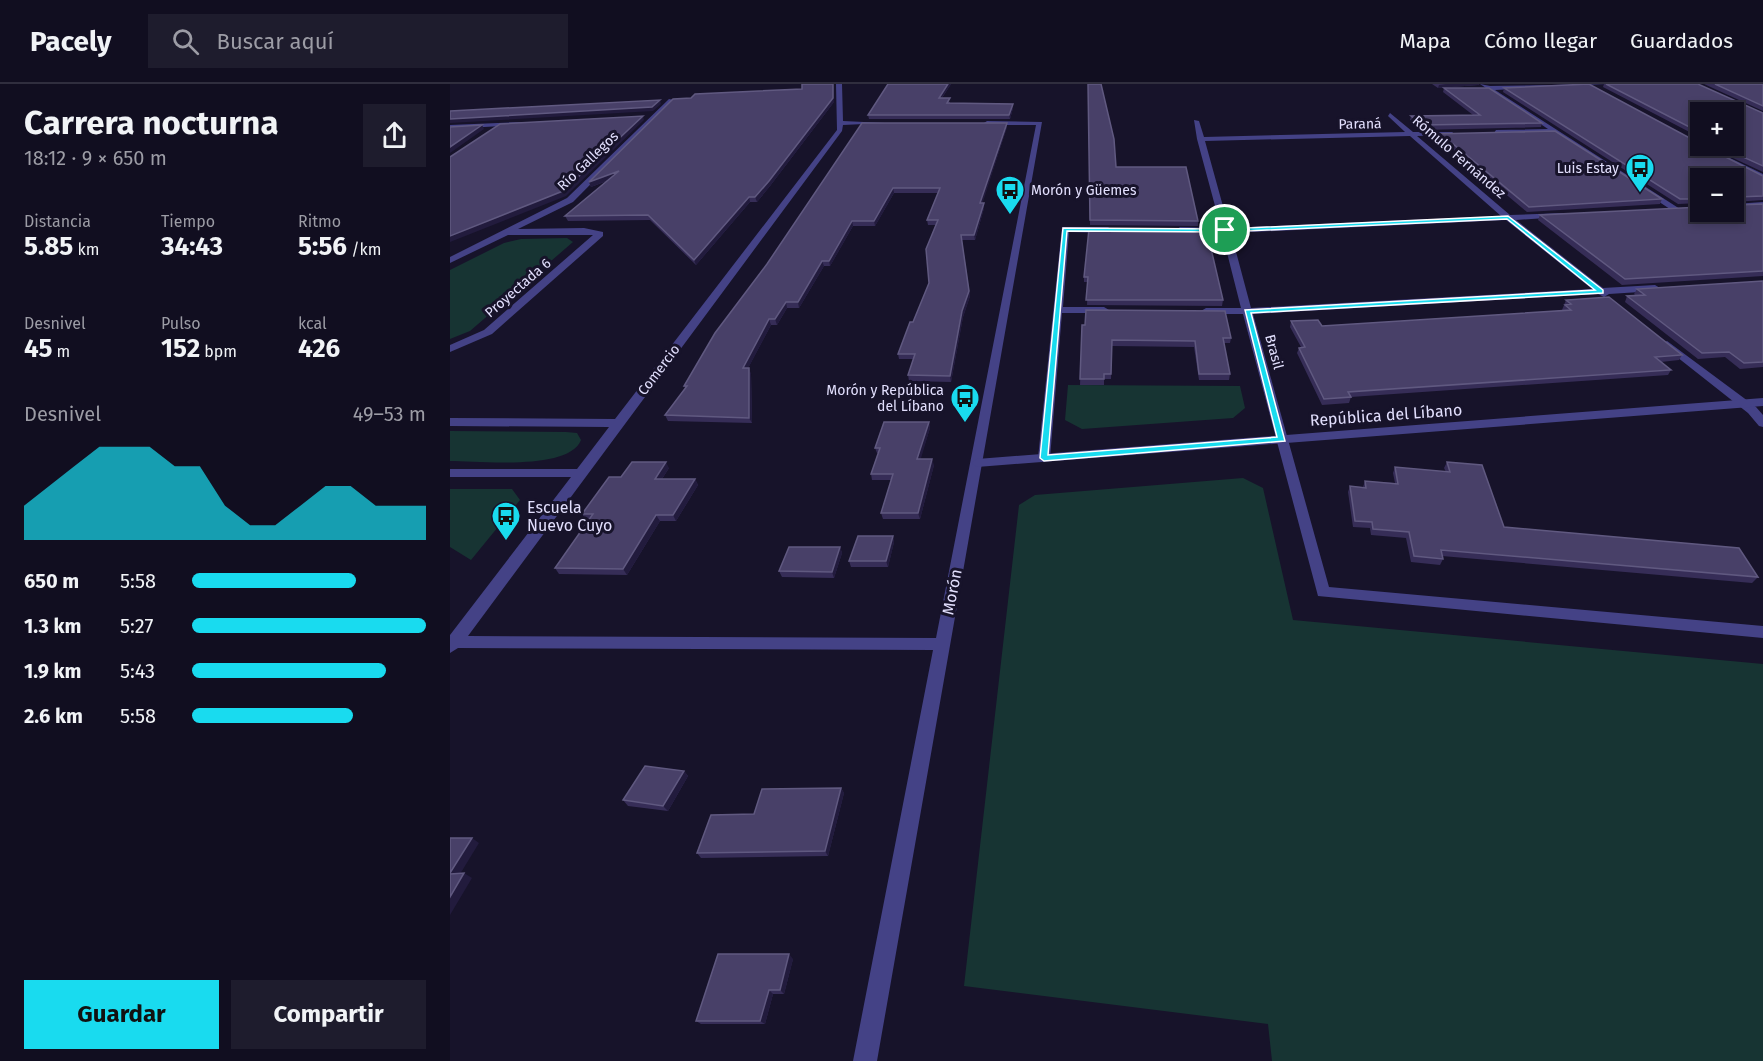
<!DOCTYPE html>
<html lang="es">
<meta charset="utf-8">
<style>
:root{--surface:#110e20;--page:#1e1c2d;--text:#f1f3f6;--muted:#9c9ca5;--line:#302e3e;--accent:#19dbef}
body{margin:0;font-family:"Fira Sans",sans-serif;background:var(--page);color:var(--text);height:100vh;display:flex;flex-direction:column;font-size:22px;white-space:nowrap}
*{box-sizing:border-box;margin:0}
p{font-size:20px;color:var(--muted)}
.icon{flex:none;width:33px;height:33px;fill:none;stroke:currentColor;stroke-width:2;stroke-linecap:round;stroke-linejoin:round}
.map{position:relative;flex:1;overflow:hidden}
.side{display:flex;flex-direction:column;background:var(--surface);width:450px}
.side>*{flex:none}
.tools{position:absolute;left:1240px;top:18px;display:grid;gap:12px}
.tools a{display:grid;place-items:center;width:54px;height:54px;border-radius:0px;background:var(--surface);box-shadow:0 3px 9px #0003,0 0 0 2px var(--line);font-size:30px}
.pin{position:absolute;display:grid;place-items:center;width:51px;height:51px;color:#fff;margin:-26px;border:3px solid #fff;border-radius:50%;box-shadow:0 2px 6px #0007}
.round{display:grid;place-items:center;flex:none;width:63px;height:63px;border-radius:0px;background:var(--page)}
.headline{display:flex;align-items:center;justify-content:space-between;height:102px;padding:0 24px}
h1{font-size:33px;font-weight:700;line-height:45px}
.metrics{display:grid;grid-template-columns:repeat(3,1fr);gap:9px;height:102px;padding:6px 24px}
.metrics div{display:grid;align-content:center}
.metrics b{font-size:26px;font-weight:700}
.metrics small{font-size:16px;font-weight:400}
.metrics p{font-size:16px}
.chart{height:168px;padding:12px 24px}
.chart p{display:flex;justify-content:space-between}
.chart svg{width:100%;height:108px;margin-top:6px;fill:var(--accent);opacity:.7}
.action{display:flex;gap:12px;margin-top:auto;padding:12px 24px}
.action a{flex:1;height:69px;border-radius:0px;background:var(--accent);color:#111;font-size:24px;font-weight:700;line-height:69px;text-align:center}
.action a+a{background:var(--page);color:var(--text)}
ul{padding:0 24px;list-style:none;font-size:20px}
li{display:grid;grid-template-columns:96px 72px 1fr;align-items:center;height:45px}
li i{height:15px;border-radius:8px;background:var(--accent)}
header{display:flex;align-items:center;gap:36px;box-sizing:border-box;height:84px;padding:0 30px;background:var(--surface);border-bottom:2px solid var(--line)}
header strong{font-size:28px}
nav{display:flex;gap:33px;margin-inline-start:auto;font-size:21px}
.search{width:420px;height:54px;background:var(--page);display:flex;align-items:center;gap:15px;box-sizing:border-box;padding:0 21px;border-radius:0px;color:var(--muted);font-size:22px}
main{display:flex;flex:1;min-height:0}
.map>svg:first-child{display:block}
.green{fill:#173433}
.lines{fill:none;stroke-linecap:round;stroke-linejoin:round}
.minor{fill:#444286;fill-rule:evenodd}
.tertiary{fill:#444286;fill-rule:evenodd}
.wall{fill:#362d57}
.shaded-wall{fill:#221b3d}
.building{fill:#484068;stroke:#605980;stroke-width:1.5}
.route{fill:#19dbef;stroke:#fff;stroke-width:1.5;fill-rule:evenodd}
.labels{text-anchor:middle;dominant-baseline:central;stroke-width:6;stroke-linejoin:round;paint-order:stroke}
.far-street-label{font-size:14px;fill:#e2dffd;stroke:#17132a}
.far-poi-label{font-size:14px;fill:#e2dffd;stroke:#17132a;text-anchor:end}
.street-label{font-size:16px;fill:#e2dffd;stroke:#17132a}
.poi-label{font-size:16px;fill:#e2dffd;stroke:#17132a;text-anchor:start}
</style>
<header>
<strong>Pacely</strong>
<div class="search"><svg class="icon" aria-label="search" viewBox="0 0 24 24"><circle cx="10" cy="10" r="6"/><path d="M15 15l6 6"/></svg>Buscar aquí</div>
<nav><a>Mapa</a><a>Cómo llegar</a><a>Guardados</a></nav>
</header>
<main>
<section class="side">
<div class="headline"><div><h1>Carrera nocturna</h1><p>18:12 · 9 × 650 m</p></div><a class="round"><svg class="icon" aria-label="share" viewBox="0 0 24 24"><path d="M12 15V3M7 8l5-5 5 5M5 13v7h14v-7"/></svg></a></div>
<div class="metrics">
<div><p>Distancia</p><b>5.85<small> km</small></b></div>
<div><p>Tiempo</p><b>34:43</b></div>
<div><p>Ritmo</p><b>5:56<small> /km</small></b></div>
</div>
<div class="metrics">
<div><p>Desnivel</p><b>45<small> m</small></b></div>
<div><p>Pulso</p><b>152<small> bpm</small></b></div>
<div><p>kcal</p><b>426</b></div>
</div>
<div class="chart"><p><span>Desnivel</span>49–53 m</p>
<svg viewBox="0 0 160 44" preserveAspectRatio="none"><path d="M0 44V30L10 22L20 14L30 6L40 6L50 6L60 14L70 14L80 30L90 38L100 38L110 30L120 22L130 22L140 30L150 30L160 30V44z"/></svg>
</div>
<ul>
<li><b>650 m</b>5:58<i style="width:70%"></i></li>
<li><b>1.3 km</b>5:27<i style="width:100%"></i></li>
<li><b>1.9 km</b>5:43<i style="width:83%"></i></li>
<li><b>2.6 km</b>5:58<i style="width:69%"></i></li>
</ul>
<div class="action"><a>Guardar</a><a>Compartir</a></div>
</section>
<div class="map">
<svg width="1313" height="977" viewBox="0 0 1313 977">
<rect width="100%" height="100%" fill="#17132a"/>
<!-- green -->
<path class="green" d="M 117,154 L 123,158 L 20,247 L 0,255 L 0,186 L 54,159 L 71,155 Z
M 618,301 L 790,302 L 795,324 L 783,334 L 632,345 L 615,336 Z
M 0,347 L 116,348 L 127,349 L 131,356 C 119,387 29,377 0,377 Z
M 793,394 L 813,404 L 843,536 L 1313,580 L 1313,977 L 822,977 L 818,940 L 514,902 L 569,421 L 585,411 Z
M 0,405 L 62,405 L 70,416 L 21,476 L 0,463 Z"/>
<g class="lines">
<!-- minor -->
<path class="minor" d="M 386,0 L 392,0 L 393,37 L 435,39 L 393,41 L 392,47 L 18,552 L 486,554 L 586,41 L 537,41 L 534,39 L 537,37 L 592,38 L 427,977 L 403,977 L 483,566 L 8,564 L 0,569 L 0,551 L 121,393 L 0,393 L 0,385 L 127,385 L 159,343 L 0,342 L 0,334 L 165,335 L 387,46 Z
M 1030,0 L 1040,2 L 1157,0 L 1045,6 L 1230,125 L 1223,127 L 1104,49 L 1044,49 L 1046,46 L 1098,45 Z
M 219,15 L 224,16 L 123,118 L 68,145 L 134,144 L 153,148 L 153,152 L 42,250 L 0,268 L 0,261 L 34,246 L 143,151 L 58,151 L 0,179 L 0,173 L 117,114 Z
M 940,29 L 963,48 L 1003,48 L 1001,51 L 967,52 L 1060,131 L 1114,129 L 1115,131 L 1111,133 L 1066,136 L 1153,204 L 1205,201 L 1210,204 L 1205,207 L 1159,210 L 1154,213 L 1148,210 L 803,230 L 879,503 L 1313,542 L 1313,554 L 868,512 L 793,230 L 756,230 L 751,227 L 756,224 L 791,224 L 772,149 L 730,149 L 726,146 L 730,143 L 771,144 L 747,55 L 744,36 L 749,37 L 754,53 L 955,48 L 938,32 ZM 960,52 L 1051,132 L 779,144 L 755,57 ZM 1056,136 L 1142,205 L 801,224 L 781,149 Z
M 72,38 L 70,41 L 0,45 L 0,41 Z
M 1251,60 L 1313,90 L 1313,95 L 1251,63 Z
M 1313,118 L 1313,122 L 1284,124 L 1284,120 Z
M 612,143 L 658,143 L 662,146 L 658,149 L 619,148 L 613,223 L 654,223 L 659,226 L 654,229 L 612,229 L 600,374 L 594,378 L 588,374 Z
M 1217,257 L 1306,323 L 1313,331 L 1313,343 L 1309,342 L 1298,329 L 1213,262 L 1212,260 Z"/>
<!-- tertiary -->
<path class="tertiary" d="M 1313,314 L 1313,322 L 527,383 L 521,379 L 527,375 Z"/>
</g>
<!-- wall -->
<path class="wall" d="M 438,0 L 501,0 L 492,14 L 500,18 L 500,19 L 563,20 L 563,24 L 560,35 L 419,35 L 418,31 Z
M 638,0 L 666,83 L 748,137 L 748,142 L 640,141 Z
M 982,0 L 1029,0 L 1028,1 L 988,4 Z
M 1154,0 L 1248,0 L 1313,29 L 1313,88 L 1257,62 L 1284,62 L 1251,28 L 1251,54 L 1153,3 Z
M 1254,0 L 1313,0 L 1313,27 Z
M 994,4 L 1092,39 L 1091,43 L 971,46 L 960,36 L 961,32 L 1023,31 L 993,8 Z
M 1054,4 L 1313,92 L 1313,116 L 1285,118 L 1284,119 L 1287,121 L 1313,120 L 1313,192 L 1172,201 L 1088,136 L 1090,131 L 1284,128 L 1251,94 L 1251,119 L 1228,120 L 1053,8 Z
M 384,18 L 320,102 L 307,118 L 300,118 L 246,181 L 200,136 L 118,137 L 115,132 L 157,97 L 141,103 L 139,98 Z
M 412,39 L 557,43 L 532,119 L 534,119 L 534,124 L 525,156 L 512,156 L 520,212 L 513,233 L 501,298 L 459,297 L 458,291 L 463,275 L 449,275 L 448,270 L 463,238 L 479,199 L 486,141 L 478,141 L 477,136 L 488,109 L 444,109 L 425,142 L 403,142 L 380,182 L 374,182 L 349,224 L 337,224 L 327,241 L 321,241 L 298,284 L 301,290 L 302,339 L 218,337 L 215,331 L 235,304 L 234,302 L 317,180 Z
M 982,50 L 1212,115 L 1210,120 L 1077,128 L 1002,65 L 992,63 L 981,54 Z
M 752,156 L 773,216 L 772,222 L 637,221 L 638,198 L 634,198 L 634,193 Z
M 1313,197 L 1313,283 L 1290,285 L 1275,273 L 1248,275 L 1175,218 L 1177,212 L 1186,212 L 1184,210 L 1187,205 Z
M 1116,216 L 1232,271 L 1229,276 L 1211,278 L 1221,286 L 1218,291 L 901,313 L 899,319 L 872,321 L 847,269 L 849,264 L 851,263 L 840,243 L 841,237 L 872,242 L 1113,227 L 1112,226 Z
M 632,241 L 781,254 L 780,259 L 774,259 L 780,290 L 779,296 L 749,296 L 744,263 L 662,262 L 661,295 L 654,295 L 654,301 L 630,301 Z
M 479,338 L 480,344 L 470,375 L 484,381 L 470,435 L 433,435 L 431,429 L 441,396 L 422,396 L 421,390 L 428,369 L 427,369 L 425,364 Z
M 997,378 L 1054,443 L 1308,493 L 1302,499 L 992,472 L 993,475 L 990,481 L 961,478 L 956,454 L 921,451 L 920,444 L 903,443 L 898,408 L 900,402 L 913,403 L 915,397 L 945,399 L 943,389 L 945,383 L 996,388 L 994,384 Z
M 219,384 L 212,395 L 245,395 L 248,401 L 226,437 L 210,437 L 177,491 L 109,490 L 105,484 L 139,436 L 136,436 L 132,430 L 171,393 Z
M 443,452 L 444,458 L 438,483 L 401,483 L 399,477 Z
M 390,463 L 392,469 L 384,494 L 332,493 L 329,487 Z
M 234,687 L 238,692 L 218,727 L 178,722 L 173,716 Z
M 391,704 L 394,709 L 378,772 L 251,774 L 247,769 Z
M 343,875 L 334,910 L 323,910 L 315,940 L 251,940 L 246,937 Z"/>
<!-- shaded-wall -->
<path class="shaded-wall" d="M 383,0 L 384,18 L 320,102 L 307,118 L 305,113 Z
M 498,0 L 501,0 L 489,18 L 489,14 Z
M 996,0 L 1029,0 L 1028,1 L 988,4 L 989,1 Z
M 210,16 L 211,20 L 203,27 L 0,39 L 0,35 Z
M 563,20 L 563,24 L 560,35 L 559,31 Z
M 193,32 L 194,36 L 116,112 L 0,158 L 0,152 Z
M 557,39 L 557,43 L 531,124 L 530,119 Z
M 32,41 L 34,45 L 0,69 L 0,63 Z
M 169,87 L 171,91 L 141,103 L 139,98 Z
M 443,104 L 444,109 L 425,142 L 424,137 Z
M 299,113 L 300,118 L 246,181 L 244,176 Z
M 534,119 L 534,124 L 525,156 L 524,151 Z
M 402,137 L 403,142 L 380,182 L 379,177 Z
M 372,177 L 374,182 L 349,224 L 348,218 Z
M 519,207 L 520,212 L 513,233 L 501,298 L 500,292 L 512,227 Z
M 336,218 L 337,224 L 327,241 L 325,235 Z
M 319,235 L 321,241 L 295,290 L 293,284 Z
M 299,284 L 301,290 L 302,339 L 299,334 Z
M 479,338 L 480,344 L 469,381 L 467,375 Z
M 482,375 L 484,381 L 470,435 L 468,429 Z
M 216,378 L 219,384 L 208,401 L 205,395 Z
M 245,395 L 248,401 L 226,437 L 223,431 Z
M 206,431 L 210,437 L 177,491 L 173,485 Z
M 443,452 L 444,458 L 438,483 L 436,477 Z
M 390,463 L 392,469 L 384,494 L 382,488 Z
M 234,687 L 238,692 L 218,727 L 213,722 Z
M 391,704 L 394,709 L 378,772 L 375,767 Z
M 22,754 L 29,759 L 7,795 L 0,790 Z
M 14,789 L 22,794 L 0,831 L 0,813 Z
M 339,870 L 343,875 L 334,910 L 330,906 Z
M 319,906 L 323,910 L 315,940 L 310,937 Z"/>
<!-- building -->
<path class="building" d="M 352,0 L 383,0 L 383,14 L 319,97 L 305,113 L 299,113 L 244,176 L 198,131 L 115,132 L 169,87 L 139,98 L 223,15 L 241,14 L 245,10 L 352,5 Z
M 438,0 L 498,0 L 489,14 L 500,14 L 497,19 L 563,20 L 559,31 L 418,31 Z
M 638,0 L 651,0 L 664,55 L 666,83 L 736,83 L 748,137 L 640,136 Z
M 1139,0 L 1251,60 L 1251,62 L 1254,62 L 1313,92 L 1313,112 L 1287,113 L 1284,119 L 1287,121 L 1313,120 L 1313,187 L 1175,195 L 1090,131 L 1251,123 L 1251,128 L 1284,128 L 1284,94 L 1251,94 L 1251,115 L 1230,115 L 1054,4 Z
M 1156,0 L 1248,0 L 1313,29 L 1313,82 L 1269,62 L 1284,62 L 1284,28 L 1251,28 L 1251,49 Z
M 1265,0 L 1313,0 L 1313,22 Z
M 994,4 L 1039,4 L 1092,39 L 972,41 L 961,32 L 1030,31 Z
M 210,16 L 202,23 L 0,35 L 0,27 Z
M 193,32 L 113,107 L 0,152 L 0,73 L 50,40 Z
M 412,39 L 557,39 L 530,119 L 534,119 L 524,151 L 511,151 L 519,207 L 512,227 L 500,292 L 458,291 L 465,270 L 448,270 L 460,238 L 463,238 L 479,199 L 476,165 L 488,136 L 477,136 L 490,104 L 443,104 L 424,137 L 402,137 L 379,177 L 372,177 L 348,218 L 336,218 L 325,235 L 319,235 L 293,284 L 299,284 L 299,334 L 215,331 L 237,302 L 234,302 L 265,249 L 317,180 Z
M 32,41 L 0,63 L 0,43 Z
M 1105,47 L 1212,115 L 1079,123 L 1003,60 L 994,59 L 982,50 Z
M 639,145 L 750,146 L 752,156 L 759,156 L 773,216 L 636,216 L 638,193 L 634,193 Z
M 1313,197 L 1313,278 L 1294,279 L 1279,268 L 1252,269 L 1177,212 L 1195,211 L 1187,205 Z
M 1159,213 L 1232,271 L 1205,273 L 1221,286 L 898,308 L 901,313 L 874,315 L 849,264 L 855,263 L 841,237 L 868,236 L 872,242 L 1121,226 L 1115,221 L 1121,220 L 1116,216 Z
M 636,226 L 775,227 L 781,254 L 773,254 L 780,290 L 749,290 L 745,257 L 662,256 L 661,290 L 654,290 L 654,295 L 630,295 L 632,241 L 635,241 Z
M 434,338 L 479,338 L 467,375 L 482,375 L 468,429 L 431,429 L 443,390 L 421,390 L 430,364 L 425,364 Z
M 182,378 L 216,378 L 205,395 L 245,395 L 223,431 L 206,431 L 173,485 L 105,484 L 143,430 L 132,430 L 159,393 L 171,393 Z
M 997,378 L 1032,381 L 1054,443 L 1289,464 L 1308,493 L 991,466 L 993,475 L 964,472 L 959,448 L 923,445 L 922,438 L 905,437 L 900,402 L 916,404 L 915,397 L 948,400 L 945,383 L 1000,388 Z
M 408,452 L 443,452 L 436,477 L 399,477 Z
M 339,463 L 390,463 L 382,488 L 329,487 Z
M 195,682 L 234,687 L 213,722 L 173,716 Z
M 391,704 L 375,767 L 247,769 L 261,731 L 304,730 L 312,705 Z
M 0,754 L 22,754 L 0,789 Z
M 14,789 L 0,813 L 0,790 Z
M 268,870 L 339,870 L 330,906 L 319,906 L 310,937 L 246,937 Z"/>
<!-- route -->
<path class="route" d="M 1058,132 L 1153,206 L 1153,209 L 801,229 L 835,357 L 594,377 L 590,374 L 613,144 L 775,145 ZM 1057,135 L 1145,206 L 795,226 L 827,353 L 598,371 L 617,147 L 775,148 Z"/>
<!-- icons -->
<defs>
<g id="bus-pin" transform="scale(1.5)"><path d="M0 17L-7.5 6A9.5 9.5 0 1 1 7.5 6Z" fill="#19dbef" stroke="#17132a"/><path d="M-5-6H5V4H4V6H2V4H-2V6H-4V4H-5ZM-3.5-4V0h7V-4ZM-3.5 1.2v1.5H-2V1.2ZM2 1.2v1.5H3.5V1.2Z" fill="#111"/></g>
</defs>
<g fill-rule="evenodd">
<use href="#bus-pin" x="1190" y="84"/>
<use href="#bus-pin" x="560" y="106"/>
<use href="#bus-pin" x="515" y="314"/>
<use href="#bus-pin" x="56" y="432"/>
</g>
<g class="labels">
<!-- far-street labels -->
<g class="far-street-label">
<text transform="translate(910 40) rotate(-1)">Paraná</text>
<text transform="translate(1009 73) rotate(41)">Rómulo Fernández</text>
<text transform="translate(138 77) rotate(-44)">Río Gallegos</text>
<text transform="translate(68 204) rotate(-41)">Proyectada 6</text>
<text transform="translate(824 268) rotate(75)">Brasil</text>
<text transform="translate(209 286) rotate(-53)">Comercio</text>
</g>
<!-- far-poi labels -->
<g class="far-poi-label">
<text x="1169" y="84">Luis Estay</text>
<text x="581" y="106" text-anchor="start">Morón y Güemes</text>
<text x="494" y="306">Morón y República<tspan x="494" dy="16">del Líbano</tspan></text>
</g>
<!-- street labels -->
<g class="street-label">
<text transform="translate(936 331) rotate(-4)">República del Líbano</text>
<text transform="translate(502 508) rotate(-79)">Morón</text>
</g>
<!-- poi labels -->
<g class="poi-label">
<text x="77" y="423">Escuela<tspan x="77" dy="18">Nuevo Cuyo</tspan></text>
</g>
</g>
</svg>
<div class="tools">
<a>+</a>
<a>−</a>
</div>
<div class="pin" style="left:775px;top:146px;background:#1e9e55"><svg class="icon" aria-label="arrive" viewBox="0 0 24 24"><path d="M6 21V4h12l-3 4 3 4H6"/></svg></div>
</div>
</main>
